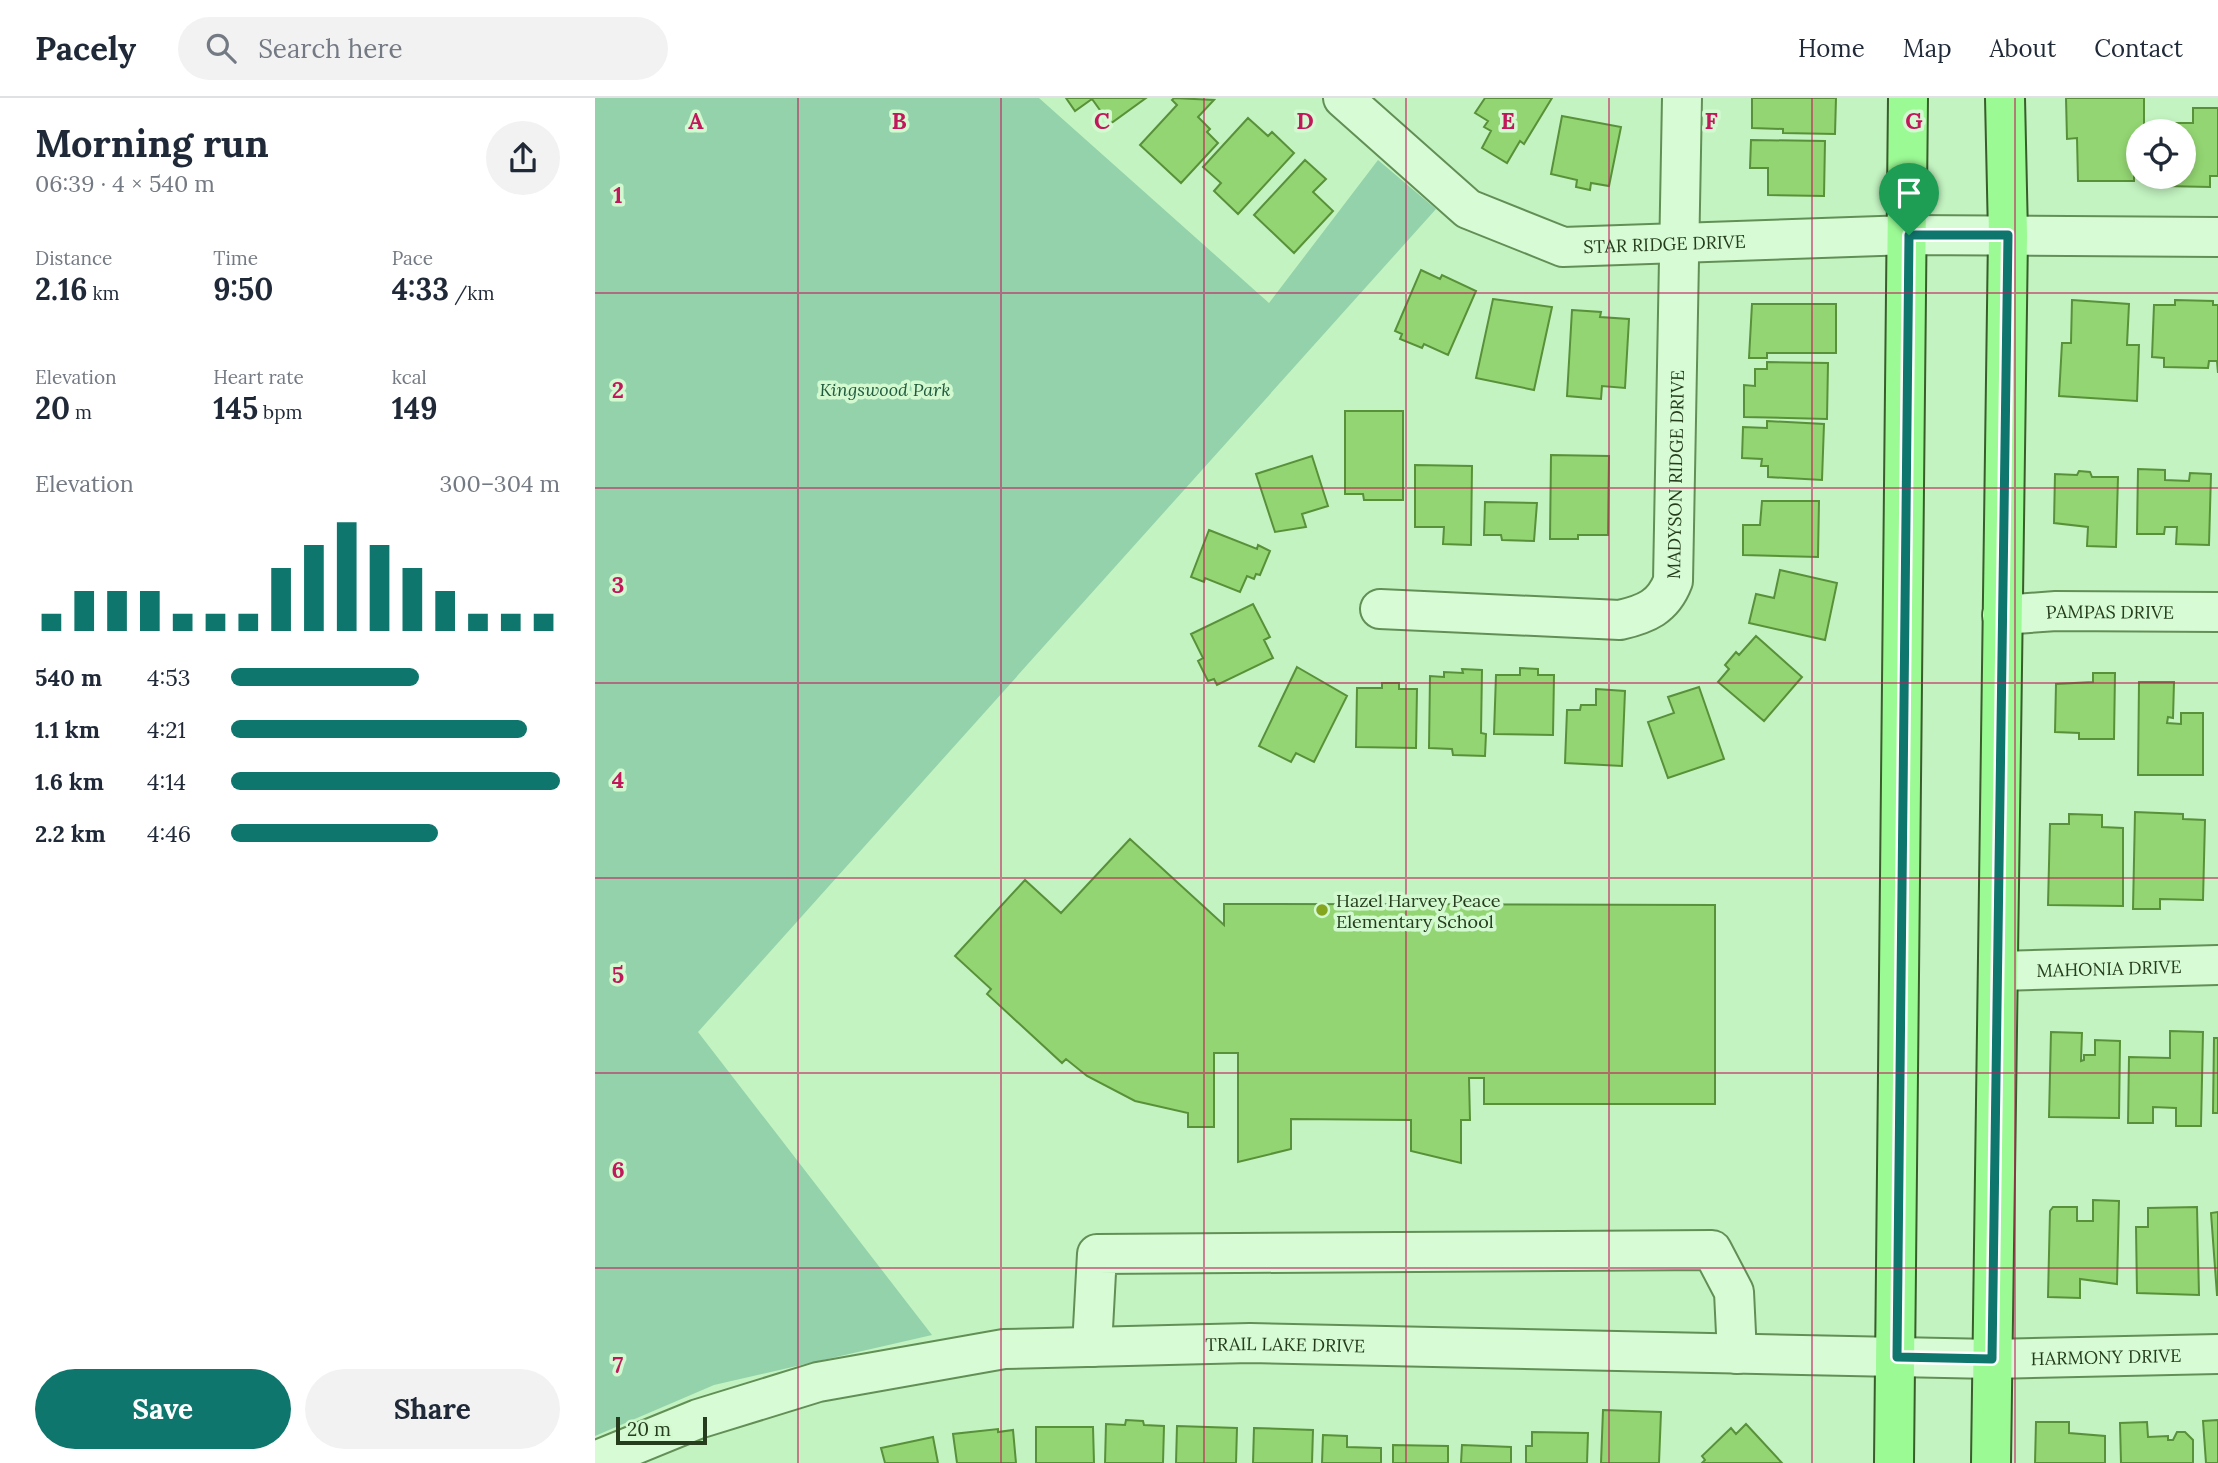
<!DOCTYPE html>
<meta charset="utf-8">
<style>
:root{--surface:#fff;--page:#f2f2f3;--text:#1f2937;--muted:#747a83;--line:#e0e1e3;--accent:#0f766e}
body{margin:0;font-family:Lora,serif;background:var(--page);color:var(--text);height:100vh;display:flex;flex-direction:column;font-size:26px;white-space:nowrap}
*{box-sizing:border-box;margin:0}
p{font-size:23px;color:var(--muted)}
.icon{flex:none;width:38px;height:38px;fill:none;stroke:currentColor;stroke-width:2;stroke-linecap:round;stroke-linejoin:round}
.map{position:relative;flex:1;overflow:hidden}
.side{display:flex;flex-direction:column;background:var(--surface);width:595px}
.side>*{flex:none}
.controls{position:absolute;left:1531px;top:21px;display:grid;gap:14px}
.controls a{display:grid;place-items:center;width:70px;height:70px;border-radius:50%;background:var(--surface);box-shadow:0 4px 10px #0003;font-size:35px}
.scale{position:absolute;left:21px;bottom:18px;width:91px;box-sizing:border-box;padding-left:7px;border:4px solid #253d1c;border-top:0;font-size:19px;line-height:24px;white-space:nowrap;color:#253d1c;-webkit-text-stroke:5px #d3f9d1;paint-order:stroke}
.pin{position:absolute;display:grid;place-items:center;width:60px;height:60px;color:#fff;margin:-72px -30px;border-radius:50% 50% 50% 0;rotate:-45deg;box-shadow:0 0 7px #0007}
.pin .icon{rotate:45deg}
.round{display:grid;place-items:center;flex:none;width:74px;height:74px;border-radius:37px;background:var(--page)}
.summary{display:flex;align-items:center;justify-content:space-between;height:119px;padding:0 35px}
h1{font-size:38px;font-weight:800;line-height:52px}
.metrics{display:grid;grid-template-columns:repeat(3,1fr);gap:10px;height:119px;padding:7px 35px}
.metrics div{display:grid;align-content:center}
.metrics b{font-size:30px;font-weight:800}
.metrics small{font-size:19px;font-weight:400}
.metrics p{font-size:19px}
.chart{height:196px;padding:14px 35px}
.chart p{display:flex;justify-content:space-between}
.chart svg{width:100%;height:126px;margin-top:7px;stroke:var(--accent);stroke-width:6}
.cta{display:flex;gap:14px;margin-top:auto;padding:14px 35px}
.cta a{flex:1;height:80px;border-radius:42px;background:var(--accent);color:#fff;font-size:28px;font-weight:800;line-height:80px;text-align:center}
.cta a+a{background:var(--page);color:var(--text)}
ul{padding:0 35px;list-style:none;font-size:23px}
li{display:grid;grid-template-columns:112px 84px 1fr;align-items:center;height:52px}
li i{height:18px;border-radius:9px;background:var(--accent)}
header{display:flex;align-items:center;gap:42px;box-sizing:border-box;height:98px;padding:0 35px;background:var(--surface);border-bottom:2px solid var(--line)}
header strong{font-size:33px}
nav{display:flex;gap:38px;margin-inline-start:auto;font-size:24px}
.search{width:490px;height:63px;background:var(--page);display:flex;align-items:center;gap:18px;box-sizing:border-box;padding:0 24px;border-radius:38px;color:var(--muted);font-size:26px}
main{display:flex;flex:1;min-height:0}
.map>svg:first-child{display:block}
.green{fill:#93d2aa}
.building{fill:#93d572;stroke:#589139;stroke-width:2}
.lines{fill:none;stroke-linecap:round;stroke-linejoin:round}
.minor-casing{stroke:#628f56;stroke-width:42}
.major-casing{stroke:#395c2b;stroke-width:42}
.minor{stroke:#d7fcd5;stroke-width:38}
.major{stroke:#9bfa94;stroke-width:38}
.route-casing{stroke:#fff;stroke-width:14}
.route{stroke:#0f766e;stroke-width:9}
.grid{fill:none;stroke:#c2185b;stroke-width:2;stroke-opacity:0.55}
.poi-dot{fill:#85a51f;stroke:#d3f9d1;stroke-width:2.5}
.labels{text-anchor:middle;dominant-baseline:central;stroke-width:7;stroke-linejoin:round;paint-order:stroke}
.street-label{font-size:18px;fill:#253d1c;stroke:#d3f9d1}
.park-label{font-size:18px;font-style:italic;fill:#205b3e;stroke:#d3f9d1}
.poi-label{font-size:18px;fill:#253d1c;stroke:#d3f9d1;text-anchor:start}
.grid-label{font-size:23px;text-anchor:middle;font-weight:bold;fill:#c2185b;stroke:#d3f9d1;stroke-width:7;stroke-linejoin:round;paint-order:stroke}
</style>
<header>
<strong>Pacely</strong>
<div class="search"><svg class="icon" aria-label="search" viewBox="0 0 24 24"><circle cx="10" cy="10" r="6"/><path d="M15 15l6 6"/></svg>Search here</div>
<nav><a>Home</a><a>Map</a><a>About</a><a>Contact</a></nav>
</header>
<main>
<section class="side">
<div class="summary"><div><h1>Morning run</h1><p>06:39 · 4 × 540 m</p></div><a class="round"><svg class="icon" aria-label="share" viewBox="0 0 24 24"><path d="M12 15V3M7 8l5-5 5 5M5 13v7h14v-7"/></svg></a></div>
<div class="metrics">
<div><p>Distance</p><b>2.16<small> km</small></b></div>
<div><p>Time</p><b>9:50</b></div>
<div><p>Pace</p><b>4:33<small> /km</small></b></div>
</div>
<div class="metrics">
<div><p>Elevation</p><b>20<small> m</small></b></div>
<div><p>Heart rate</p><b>145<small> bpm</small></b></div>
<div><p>kcal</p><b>149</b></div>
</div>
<div class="chart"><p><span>Elevation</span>300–304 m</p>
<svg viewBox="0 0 160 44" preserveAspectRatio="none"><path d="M5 44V38M15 44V30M25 44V30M35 44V30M45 44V38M55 44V38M65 44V38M75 44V22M85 44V14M95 44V6M105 44V14M115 44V22M125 44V30M135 44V38M145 44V38M155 44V38"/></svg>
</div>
<ul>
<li><b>540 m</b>4:53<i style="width:57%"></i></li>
<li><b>1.1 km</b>4:21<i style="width:90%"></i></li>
<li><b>1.6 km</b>4:14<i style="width:100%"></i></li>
<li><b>2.2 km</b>4:46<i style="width:63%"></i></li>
</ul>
<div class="cta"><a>Save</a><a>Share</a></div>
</section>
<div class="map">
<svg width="1623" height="1365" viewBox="0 0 1623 1365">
<rect width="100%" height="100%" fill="#c3f3c1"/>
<!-- green -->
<path class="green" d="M 0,0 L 444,0 L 674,205 L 783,62 L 841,111 L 103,934 L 337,1237 L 119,1287 L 0,1338 Z"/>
<!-- building -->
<path class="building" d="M 471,0 L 551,0 L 515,26 L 497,1 L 480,13 Z
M 579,0 L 619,2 L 603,19 L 615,31 L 612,34 L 623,45 L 586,85 L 545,47 L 582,7 L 577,2 Z
M 890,0 L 957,0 L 929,46 L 925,43 L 912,65 L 887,50 L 896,33 L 889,29 L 893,23 L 880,15 Z
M 1157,0 L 1241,0 L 1240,36 L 1188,35 L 1188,31 L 1157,30 Z
M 1471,0 L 1549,0 L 1549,33 L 1544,33 L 1544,41 L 1539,41 L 1539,83 L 1483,83 L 1482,40 L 1472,41 Z
M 1598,10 L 1623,10 L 1623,78 L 1615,78 L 1615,89 L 1569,88 L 1569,79 L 1589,79 L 1589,33 L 1570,33 L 1571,25 L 1598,25 Z
M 967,18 L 1026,29 L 1014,88 L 996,85 L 995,92 L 981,89 L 982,82 L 956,76 Z
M 653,20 L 673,38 L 677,34 L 699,55 L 643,116 L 619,93 L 626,85 L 608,69 Z
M 1156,42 L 1230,43 L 1229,98 L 1173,97 L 1173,70 L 1155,70 Z
M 710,62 L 731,81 L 718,94 L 738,113 L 699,155 L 659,117 Z
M 826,172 L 845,181 L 847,177 L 881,193 L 853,257 L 829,246 L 827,250 L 805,241 L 807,236 L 800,233 Z
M 898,201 L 957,209 L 939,292 L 881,280 Z
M 1477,202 L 1534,206 L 1532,247 L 1544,247 L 1542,303 L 1464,298 L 1467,245 L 1476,245 Z
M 1580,202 L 1618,203 L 1618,207 L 1623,207 L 1623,275 L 1622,263 L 1614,263 L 1613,270 L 1569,269 L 1569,260 L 1557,259 L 1559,207 L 1580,207 Z
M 1157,206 L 1241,206 L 1241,255 L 1172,255 L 1172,260 L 1154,260 Z
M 977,212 L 1006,214 L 1005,219 L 1034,221 L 1030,290 L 1007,288 L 1006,301 L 972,298 Z
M 1172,264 L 1233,265 L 1232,321 L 1149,319 L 1149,287 L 1160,288 L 1160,271 L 1172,271 Z
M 750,313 L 808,313 L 808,402 L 769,402 L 768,396 L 750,396 Z
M 1172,323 L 1229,326 L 1227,382 L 1173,379 L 1173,368 L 1166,368 L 1167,361 L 1147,360 L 1148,329 L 1172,330 Z
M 956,357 L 1014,358 L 1013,437 L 983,437 L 983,441 L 955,441 Z
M 717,358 L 733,408 L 707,416 L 711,429 L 680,434 L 661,376 Z
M 820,367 L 877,368 L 876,447 L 848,446 L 849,429 L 820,429 Z
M 1543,371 L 1570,372 L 1570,382 L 1594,383 L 1595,375 L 1616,376 L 1614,447 L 1581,446 L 1582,429 L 1570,429 L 1569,436 L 1542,436 Z
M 1484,373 L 1495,374 L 1497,379 L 1523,379 L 1521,449 L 1492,448 L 1493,429 L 1459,425 L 1460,376 L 1482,377 Z
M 1167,403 L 1224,403 L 1223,459 L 1148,457 L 1148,427 L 1165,427 Z
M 890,404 L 942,405 L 939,443 L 907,442 L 906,437 L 889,437 Z
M 614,432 L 662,451 L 663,447 L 675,453 L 665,477 L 661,476 L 659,481 L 652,478 L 645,494 L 610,480 L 609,484 L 596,479 Z
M 1185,472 L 1242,485 L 1230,542 L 1154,525 L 1161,496 L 1179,500 Z
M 658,506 L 675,539 L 669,542 L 678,560 L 622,587 L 619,581 L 613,583 L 603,563 L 608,560 L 596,536 Z
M 1161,538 L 1207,579 L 1169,623 L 1123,584 L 1134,571 L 1130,567 L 1141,554 L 1144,557 Z
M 702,569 L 752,598 L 719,664 L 701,655 L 696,664 L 664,648 Z
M 925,570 L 943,571 L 943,577 L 959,577 L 958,637 L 899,636 L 901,577 L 925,577 Z
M 867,571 L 887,572 L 886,635 L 891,636 L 890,658 L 858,657 L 857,651 L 834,650 L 835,578 L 849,579 L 849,574 L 868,575 Z
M 1498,575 L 1520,575 L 1519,641 L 1484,641 L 1484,635 L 1460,634 L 1461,586 L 1498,584 Z
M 1544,584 L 1579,584 L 1578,620 L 1573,619 L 1572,625 L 1586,626 L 1586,615 L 1608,615 L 1608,677 L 1543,677 Z
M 787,585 L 804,585 L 804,591 L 822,591 L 821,650 L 761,649 L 762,590 L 787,590 Z
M 1104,589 L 1129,661 L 1073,680 L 1053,624 L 1079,615 L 1073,599 Z
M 1001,591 L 1030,593 L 1027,668 L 970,665 L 972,612 L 985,612 L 986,607 L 1001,607 Z
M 1540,714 L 1588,716 L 1588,721 L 1610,722 L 1608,802 L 1565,801 L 1565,811 L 1538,811 Z
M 1474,716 L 1507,717 L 1507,729 L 1528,730 L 1528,808 L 1453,807 L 1455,726 L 1474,726 Z
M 535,741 L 629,827 L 629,806 L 1120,807 L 1120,1006 L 889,1006 L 889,980 L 874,980 L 875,1022 L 866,1022 L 866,1065 L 816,1053 L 816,1022 L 696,1021 L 696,1051 L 643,1064 L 643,955 L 619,955 L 619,1029 L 593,1029 L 593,1015 L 540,1003 L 492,978 L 471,961 L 467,965 L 392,896 L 396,891 L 360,858 L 430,782 L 466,815 Z
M 1575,933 L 1608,934 L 1606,1028 L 1581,1028 L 1581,1010 L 1558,1009 L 1558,1025 L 1533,1025 L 1534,959 L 1575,960 Z
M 1456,934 L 1487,935 L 1486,963 L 1489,962 L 1489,957 L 1500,957 L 1500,942 L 1525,943 L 1524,1020 L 1454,1019 Z
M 1619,940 L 1623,940 L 1623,1015 L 1618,1015 Z
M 1498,1102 L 1524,1103 L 1522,1186 L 1485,1181 L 1485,1200 L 1453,1199 L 1455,1113 L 1458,1109 L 1482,1109 L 1482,1123 L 1498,1123 Z
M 1602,1109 L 1604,1197 L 1542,1195 L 1541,1129 L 1553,1129 L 1553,1110 Z
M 1623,1114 L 1623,1197 L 1622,1197 L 1616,1115 Z
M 1008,1312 L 1066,1314 L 1064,1365 L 1006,1365 Z
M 531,1322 L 548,1323 L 549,1327 L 569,1328 L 568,1365 L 510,1365 L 511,1326 L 530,1327 Z
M 1623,1322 L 1623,1365 L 1611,1365 L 1608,1323 Z
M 1441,1324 L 1474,1324 L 1474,1335 L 1510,1338 L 1510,1365 L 1440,1365 Z
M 1552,1324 L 1553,1339 L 1573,1338 L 1573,1342 L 1578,1342 L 1582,1334 L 1590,1334 L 1598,1342 L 1598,1365 L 1526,1365 L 1525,1325 Z
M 1151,1326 L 1187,1365 L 1107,1365 L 1110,1362 L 1107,1358 L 1136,1330 L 1141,1336 Z
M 582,1328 L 642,1330 L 641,1365 L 581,1365 Z
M 441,1329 L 498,1329 L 499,1365 L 441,1365 Z
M 659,1330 L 718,1332 L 717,1365 L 658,1365 Z
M 403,1331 L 403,1334 L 418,1332 L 421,1365 L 362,1365 L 358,1336 Z
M 937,1334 L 993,1335 L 992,1365 L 931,1365 L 931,1348 L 937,1348 Z
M 728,1337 L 752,1338 L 752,1349 L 786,1350 L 786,1365 L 727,1365 Z
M 338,1339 L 343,1365 L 290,1365 L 286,1350 Z
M 798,1347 L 853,1348 L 853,1365 L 798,1365 Z
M 867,1347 L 916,1349 L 916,1365 L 866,1365 Z"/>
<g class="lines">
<!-- minor casing -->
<g class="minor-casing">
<g id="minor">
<path id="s1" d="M 748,0 L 873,111 L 968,149 L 1314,137 L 1623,139"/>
<path id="s2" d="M 785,511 L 1025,522 C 1051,516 1068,509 1078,483 L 1087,0"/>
<path id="s3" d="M 1407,517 L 1461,513 L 1623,514"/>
<path id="s4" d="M 1404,873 L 1623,867"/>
<path d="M 497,1249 L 502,1156 L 1117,1152 L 1139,1194 L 1142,1256"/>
<path id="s5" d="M 0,1363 L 103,1321 L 223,1284 L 409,1251 L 655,1245 L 1397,1261 L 1623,1256"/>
</g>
</g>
<!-- major casing -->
<g class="major-casing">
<path id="major" d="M 1299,1365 L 1313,0
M 1396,1365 L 1413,137 L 1410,0"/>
</g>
<!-- minor -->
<use href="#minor" class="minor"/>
<!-- major -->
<use href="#major" class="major"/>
</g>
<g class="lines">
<!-- route casing -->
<g class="route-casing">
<path id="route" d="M 1314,137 L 1413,137 L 1397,1261 L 1302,1259 Z"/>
</g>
<!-- route -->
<use href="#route" class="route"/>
</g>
<!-- grid -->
<path class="grid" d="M 203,0 L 203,1365M 406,0 L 406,1365M 609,0 L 609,1365M 811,0 L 811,1365M 1014,0 L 1014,1365M 1217,0 L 1217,1365M 1420,0 L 1420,1365M 0,195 L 1623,195M 0,390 L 1623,390M 0,585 L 1623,585M 0,780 L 1623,780M 0,975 L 1623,975M 0,1170 L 1623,1170"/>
<!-- markers -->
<circle class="poi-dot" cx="727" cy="812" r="7"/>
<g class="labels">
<!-- street labels -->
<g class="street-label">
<text stroke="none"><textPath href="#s1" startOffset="371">STAR RIDGE DRIVE</textPath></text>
<text stroke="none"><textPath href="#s2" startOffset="416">MADYSON RIDGE DRIVE</textPath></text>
<text stroke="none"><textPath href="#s3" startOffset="108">PAMPAS DRIVE</textPath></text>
<text stroke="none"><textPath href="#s4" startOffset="110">MAHONIA DRIVE</textPath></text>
<text stroke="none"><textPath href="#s5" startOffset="707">TRAIL LAKE DRIVE</textPath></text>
<text stroke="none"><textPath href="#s5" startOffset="1528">HARMONY DRIVE</textPath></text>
</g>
<!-- park labels -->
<g class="park-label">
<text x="290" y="291">Kingswood Park</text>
</g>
<!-- poi labels -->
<g class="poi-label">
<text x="741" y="802">Hazel Harvey Peace<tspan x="741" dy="21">Elementary School</tspan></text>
</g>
</g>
<g class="grid-label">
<text x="101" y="31">A</text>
<text x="304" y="31">B</text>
<text x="507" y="31">C</text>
<text x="710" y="31">D</text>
<text x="913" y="31">E</text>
<text x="1116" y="31">F</text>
<text x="1319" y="31">G</text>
<text x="23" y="105">1</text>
<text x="23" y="300">2</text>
<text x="23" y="495">3</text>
<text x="23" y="690">4</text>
<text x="23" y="885">5</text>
<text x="23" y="1080">6</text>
<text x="23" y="1275">7</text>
</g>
</svg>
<div class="controls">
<a><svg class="icon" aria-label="locate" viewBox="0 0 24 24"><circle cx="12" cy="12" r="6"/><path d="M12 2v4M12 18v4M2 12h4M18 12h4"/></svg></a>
</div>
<div class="scale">20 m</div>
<div class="pin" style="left:1314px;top:137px;background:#1e9e55"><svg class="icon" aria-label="arrive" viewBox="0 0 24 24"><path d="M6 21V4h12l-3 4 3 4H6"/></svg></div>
</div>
</main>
